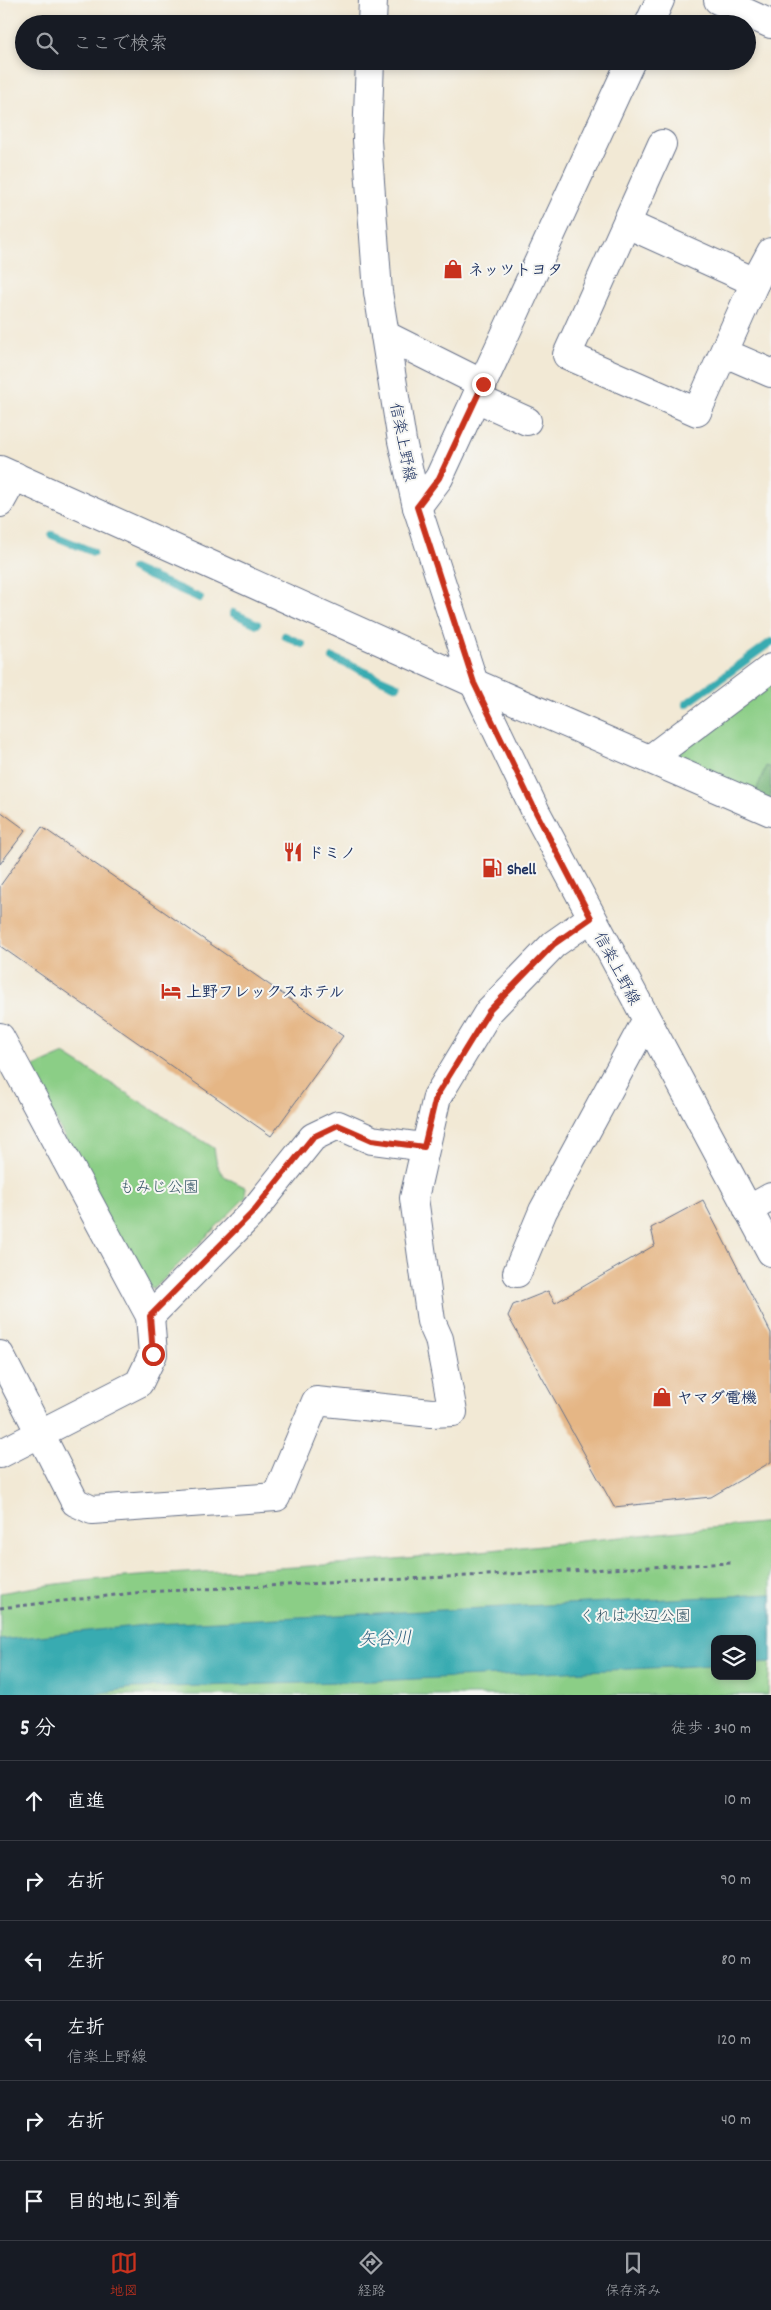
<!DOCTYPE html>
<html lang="ja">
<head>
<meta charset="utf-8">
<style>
	body { margin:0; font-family:Dekko,"Klee One",sans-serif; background:#20242c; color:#f1f3f6 }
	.controls { position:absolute; right:15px; bottom:15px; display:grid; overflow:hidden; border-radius:10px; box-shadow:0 2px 8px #0003 }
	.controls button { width:45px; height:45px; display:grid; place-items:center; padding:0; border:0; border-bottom:1px solid #363941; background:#171b24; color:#f1f3f6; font:25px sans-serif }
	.stop { position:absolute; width:15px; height:15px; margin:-11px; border:4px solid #c8321e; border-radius:50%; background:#fff }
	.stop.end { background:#c8321e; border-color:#fff; box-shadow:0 1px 5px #0008 }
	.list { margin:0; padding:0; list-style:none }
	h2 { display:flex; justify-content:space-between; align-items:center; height:65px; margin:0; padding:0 20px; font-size:21px }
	h2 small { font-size:16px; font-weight:400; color:#9ea1a6 }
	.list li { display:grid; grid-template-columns:32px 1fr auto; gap:15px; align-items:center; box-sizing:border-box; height:80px; padding:0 20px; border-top:1px solid #363941 }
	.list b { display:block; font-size:19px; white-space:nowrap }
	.list p { margin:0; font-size:16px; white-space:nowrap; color:#9ea1a6 }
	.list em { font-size:16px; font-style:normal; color:#9ea1a6 }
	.icon { flex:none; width:28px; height:28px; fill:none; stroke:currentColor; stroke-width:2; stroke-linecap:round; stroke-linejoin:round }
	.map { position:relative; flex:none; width:771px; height:1695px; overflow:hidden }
	.search { position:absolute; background:#171b24; box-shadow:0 2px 8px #0003; left:15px; right:15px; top:15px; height:55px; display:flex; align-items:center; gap:12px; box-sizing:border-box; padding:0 18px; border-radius:28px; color:#9ea1a6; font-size:19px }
	.sheet { height:545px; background:#171b24 }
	nav { display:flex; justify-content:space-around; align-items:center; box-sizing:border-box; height:70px; border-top:1px solid #363941; background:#171b24; font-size:14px; color:#9ea1a6 }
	nav a { display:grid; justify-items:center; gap:2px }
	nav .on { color:#c8321e }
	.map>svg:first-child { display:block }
</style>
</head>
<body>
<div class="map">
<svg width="771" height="1695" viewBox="0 0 771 1695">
	<rect width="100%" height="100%" fill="#f6f6f2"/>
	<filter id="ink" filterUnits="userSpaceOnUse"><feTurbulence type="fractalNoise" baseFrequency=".02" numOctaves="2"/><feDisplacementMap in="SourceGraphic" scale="10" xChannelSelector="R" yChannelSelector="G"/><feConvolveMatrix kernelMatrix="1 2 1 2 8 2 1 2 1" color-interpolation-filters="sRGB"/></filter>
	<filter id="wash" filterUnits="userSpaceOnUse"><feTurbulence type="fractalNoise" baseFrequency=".0096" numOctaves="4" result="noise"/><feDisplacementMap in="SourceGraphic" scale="20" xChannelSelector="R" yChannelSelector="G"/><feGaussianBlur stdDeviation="1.12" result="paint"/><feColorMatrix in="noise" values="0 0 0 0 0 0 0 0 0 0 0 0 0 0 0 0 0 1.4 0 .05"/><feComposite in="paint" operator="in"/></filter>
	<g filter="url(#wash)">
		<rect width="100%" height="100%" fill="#f2e9d5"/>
		<g fill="#8bce86" stroke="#537e72" fill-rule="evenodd">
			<polygon points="771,671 771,809 655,758"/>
			<path d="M64,1054L214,1148C218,1176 221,1175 245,1187L246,1197L154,1289L141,1284L29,1069Z"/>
			<path d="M771,1522V1637L768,1695H0V1593C111,1572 225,1573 337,1564C482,1552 626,1536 771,1522ZM715,1639H752V1676H715Z"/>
		</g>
		<polygon fill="#70b173" stroke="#467068" points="766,766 771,768 771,804 754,796"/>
		<polygon fill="#39abb1" stroke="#2a6d88" points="771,1594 771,1662 752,1663 752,1639 715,1639 715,1665 373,1681 132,1688 88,1695 0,1695 0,1640 155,1624"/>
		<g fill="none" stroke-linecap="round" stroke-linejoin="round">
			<g stroke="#39abb1" stroke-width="8">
				<polyline points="52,535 93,552"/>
				<polyline points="133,569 200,598"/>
				<polyline points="233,613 257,624"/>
				<polyline points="285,636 302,644"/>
				<polyline points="333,658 397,686"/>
				<polyline points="686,704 771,642"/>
			</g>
		</g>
		<g id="blocks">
			<g fill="#e5b685">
				<polygon points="0,811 26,830 0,864"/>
				<polygon points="42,827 343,1036 271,1136 0,946 0,886"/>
				<polygon points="703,1200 771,1333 771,1462 711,1497 614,1507 508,1316 513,1305 548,1291 555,1303 655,1245 651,1228"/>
			</g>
		</g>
	</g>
	<g filter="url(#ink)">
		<use href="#blocks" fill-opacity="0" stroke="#667088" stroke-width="1"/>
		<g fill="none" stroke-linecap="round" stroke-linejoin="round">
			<defs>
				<g id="minor">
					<polyline points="718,0 771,24"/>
					<polyline points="649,24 660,0"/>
					<polyline points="662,144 567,355 697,412 755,282 771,252"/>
					<polyline points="627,224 755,282"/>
					<polyline points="385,335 483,384"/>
					<polyline points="725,353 771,373"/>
					<polyline points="476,398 527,421"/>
					<polyline points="0,470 474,683 771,812"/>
					<polyline points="0,503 15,476"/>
					<polyline points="417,507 439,478 631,61"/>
					<polyline points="650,759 771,668"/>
					<polyline points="0,1037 150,1316 153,1354 139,1383 0,1454"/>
					<polyline points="748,1210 771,1197"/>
					<polyline points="517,1273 543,1211 646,1021"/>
					<polyline points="150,1316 252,1213 313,1137 338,1125 372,1140 424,1147"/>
					<polyline points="0,1355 75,1502 92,1510 276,1497 316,1401 431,1413 453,1412 439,1339 431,1321 414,1198 437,1097 489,1011 554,944 591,918"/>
				</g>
				<g id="major">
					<polyline points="372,24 373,0"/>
					<polyline points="370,61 367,140 378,292 402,441 417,507 474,683 536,812 771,1252"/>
				</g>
			</defs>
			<use href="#minor" stroke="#667088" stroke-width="30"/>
			<use href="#major" stroke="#667088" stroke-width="30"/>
			<polyline stroke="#667088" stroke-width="3" stroke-dasharray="4 4" stroke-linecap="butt" points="0,1608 143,1592 731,1563"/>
			<use href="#minor" stroke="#fff" stroke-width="28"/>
			<use href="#major" stroke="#fff" stroke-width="28"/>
		</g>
	</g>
	<g fill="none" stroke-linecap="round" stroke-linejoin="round" filter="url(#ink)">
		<polyline stroke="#c8321e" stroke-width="6" points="153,1354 150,1316 252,1213 313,1137 338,1125 372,1140 424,1147 436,1097 489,1011 554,944 591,918 536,812 474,683 417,507 439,478 483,384"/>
	</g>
	<defs>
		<symbol id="shop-bare" viewBox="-9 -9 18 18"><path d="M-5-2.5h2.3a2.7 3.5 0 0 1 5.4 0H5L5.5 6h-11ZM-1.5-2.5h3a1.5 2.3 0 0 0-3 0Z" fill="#c8321e" stroke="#f6f6f2" stroke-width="2.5" paint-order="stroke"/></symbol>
		<symbol id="restaurant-bare" viewBox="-9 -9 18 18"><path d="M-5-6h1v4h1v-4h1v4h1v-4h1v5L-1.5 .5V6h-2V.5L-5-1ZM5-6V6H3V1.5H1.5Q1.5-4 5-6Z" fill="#c8321e" stroke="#f6f6f2" stroke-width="2.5" paint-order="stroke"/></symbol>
		<symbol id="fuel-bare" viewBox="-9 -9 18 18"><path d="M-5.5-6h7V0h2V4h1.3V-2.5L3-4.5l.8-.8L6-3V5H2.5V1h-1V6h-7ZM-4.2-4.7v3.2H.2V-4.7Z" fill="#c8321e" stroke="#f6f6f2" stroke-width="2.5" paint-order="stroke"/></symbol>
		<symbol id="hotel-bare" viewBox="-9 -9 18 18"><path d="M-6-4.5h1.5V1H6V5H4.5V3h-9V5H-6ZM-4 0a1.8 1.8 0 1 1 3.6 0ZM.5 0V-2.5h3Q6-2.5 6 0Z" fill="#c8321e" stroke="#f6f6f2" stroke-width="2.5" paint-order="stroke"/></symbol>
	</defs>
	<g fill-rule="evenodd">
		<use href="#shop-bare" x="439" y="255" width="28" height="28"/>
		<use href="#restaurant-bare" x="279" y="838" width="28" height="28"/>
		<use href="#fuel-bare" x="478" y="854" width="28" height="28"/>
		<use href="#hotel-bare" x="157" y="977" width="28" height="28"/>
		<use href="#shop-bare" x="648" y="1383" width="28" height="28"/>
	</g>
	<g text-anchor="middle" stroke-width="4" stroke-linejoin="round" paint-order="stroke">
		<g font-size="16" font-weight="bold" fill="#1b2f5e" stroke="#f6f6f2" text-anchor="start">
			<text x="468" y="275">ネッツトヨタ</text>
			<text x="308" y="858">ドミノ</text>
			<text x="507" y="874">Shell</text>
			<text x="186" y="997">上野フレックスホテル</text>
			<text x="677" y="1403">ヤマダ電機</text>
		</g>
		<g font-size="16" fill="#1b2f5e" stroke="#f6f6f2">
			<text transform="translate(404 442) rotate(79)" y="6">信楽上野線</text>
			<text transform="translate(618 968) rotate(62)" y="6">信楽上野線</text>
		</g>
		<g font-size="16" fill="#375768" stroke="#f6f6f2">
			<text x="159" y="1192">もみじ公園</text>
			<text x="635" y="1621">くれは水辺公園</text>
		</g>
		<g font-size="18" font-style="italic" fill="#265a7b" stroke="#f6f6f2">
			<text transform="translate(385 1638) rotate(-2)" y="6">矢谷川</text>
		</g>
	</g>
</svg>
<div class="controls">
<button><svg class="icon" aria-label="layers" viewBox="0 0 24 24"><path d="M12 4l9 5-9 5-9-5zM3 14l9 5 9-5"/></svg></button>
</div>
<div class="stop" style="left:153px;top:1354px"></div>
<div class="stop end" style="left:483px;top:384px"></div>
<div class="search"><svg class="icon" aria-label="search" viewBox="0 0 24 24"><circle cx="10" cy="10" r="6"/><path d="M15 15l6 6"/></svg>ここで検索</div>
</div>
<section class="sheet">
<h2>5 分<small>徒歩 · 340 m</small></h2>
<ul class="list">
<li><svg class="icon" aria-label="ahead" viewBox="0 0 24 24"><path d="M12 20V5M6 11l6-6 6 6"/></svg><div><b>直進</b></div><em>10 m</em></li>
<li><svg class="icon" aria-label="right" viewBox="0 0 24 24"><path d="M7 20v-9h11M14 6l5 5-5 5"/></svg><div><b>右折</b></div><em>90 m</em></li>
<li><svg class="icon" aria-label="left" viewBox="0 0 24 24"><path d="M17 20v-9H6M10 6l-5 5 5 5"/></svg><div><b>左折</b></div><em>80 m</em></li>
<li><svg class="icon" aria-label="left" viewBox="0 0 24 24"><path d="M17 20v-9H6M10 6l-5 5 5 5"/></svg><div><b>左折</b><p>信楽上野線</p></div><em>120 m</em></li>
<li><svg class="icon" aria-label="right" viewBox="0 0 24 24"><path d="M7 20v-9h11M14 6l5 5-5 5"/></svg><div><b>右折</b></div><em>40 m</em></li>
<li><svg class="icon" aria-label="arrive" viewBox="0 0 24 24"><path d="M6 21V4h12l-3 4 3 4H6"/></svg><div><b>目的地に到着</b></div></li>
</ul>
</section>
<nav>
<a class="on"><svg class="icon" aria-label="map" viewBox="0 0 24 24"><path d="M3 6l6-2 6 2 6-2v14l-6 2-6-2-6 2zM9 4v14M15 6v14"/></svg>地図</a>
<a><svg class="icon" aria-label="directions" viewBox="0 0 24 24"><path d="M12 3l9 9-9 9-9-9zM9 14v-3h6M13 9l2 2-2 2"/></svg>経路</a>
<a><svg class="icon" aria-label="saved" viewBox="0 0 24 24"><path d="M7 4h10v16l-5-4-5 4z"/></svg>保存済み</a>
</nav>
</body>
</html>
